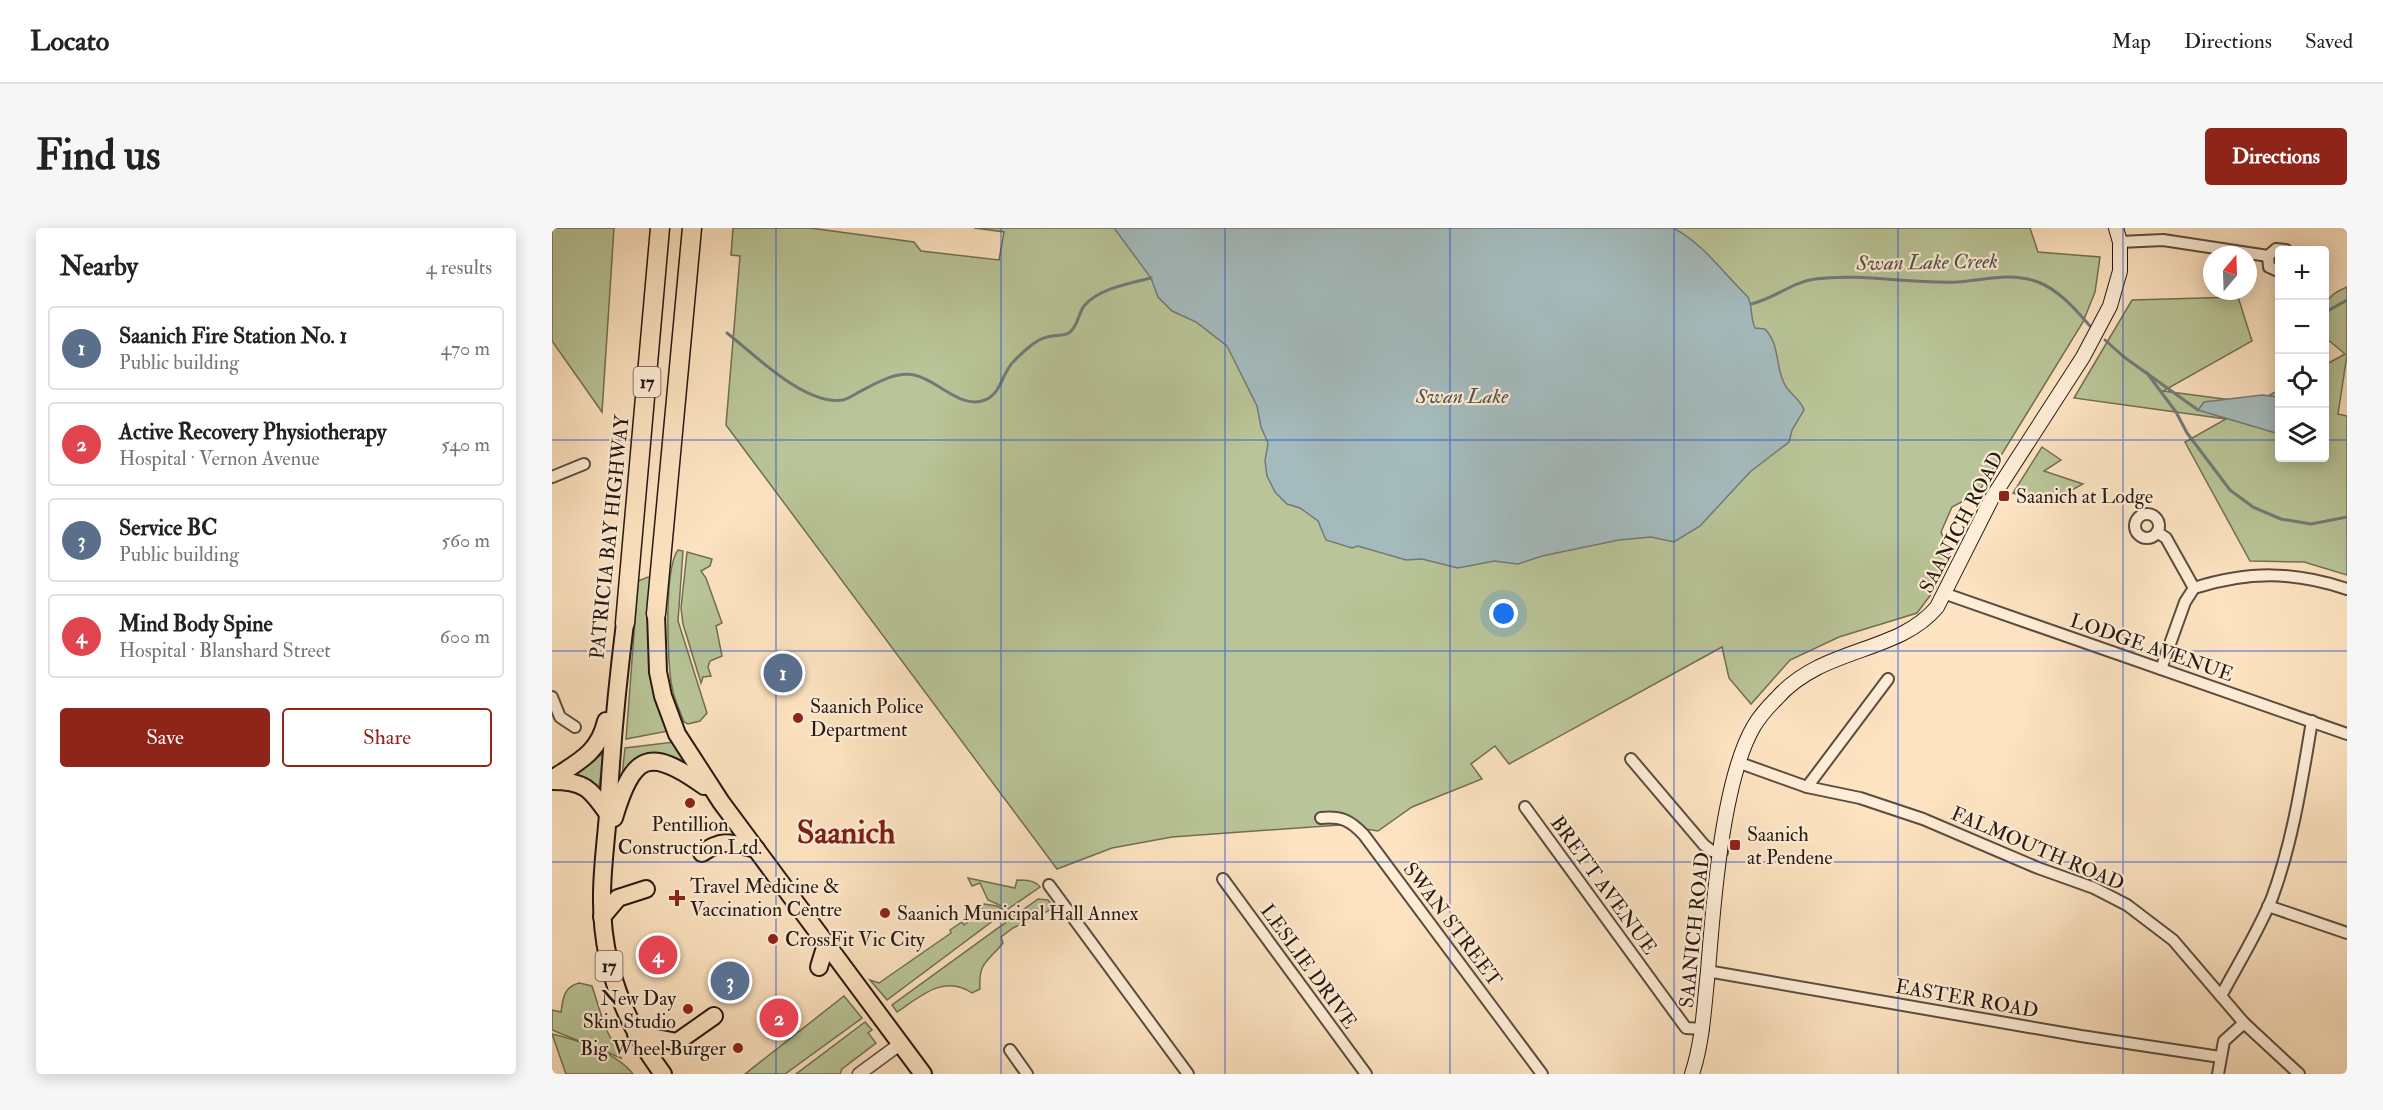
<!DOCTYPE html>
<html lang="en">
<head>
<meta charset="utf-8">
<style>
	body { margin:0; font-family:"IM FELL Double Pica",serif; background:#f6f6f6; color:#222 }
	.controls { position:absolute; right:18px; top:18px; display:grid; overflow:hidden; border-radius:6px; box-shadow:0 3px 15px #0003 }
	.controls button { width:54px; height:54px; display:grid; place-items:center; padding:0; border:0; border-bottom:2px solid #e0e0e0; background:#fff; color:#222; font:30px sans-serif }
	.compass { position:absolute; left:1651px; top:18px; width:54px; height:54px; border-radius:50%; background:#fff; box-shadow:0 3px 15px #0003; rotate:19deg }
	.you { position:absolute; left:952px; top:386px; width:21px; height:21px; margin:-15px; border:4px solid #fff; border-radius:50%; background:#1a73e8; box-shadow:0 0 0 9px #1a73e833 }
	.badge { display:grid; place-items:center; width:39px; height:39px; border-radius:50%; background:#8f2418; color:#fff; font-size:20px; font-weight:700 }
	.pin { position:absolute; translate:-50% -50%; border:3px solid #fff; box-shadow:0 2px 6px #0006 }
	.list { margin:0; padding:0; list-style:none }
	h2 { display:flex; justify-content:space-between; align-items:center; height:78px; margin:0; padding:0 24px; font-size:26px }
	h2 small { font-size:20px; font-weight:400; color:#767676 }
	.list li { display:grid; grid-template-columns:39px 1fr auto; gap:18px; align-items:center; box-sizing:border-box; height:84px; margin:0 12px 12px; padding:0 12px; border:2px solid #e0e0e0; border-radius:6px }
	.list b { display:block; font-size:22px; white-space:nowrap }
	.list p { margin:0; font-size:20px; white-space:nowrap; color:#767676 }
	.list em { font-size:20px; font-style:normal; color:#767676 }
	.actions { display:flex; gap:12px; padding:18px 24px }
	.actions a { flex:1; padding:14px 0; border:2px solid #8f2418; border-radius:6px; text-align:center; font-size:21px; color:#8f2418 }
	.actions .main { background:#8f2418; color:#fff }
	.icon { flex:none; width:33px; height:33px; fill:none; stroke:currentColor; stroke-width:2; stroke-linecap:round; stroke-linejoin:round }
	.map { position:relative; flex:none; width:1795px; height:846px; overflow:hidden; border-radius:6px }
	header { display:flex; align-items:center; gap:36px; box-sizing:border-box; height:84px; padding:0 30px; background:#fff; border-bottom:2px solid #e0e0e0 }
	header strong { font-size:28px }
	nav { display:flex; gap:33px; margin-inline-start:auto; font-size:21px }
	.intro { display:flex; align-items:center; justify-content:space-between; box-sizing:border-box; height:144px; padding:0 36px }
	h1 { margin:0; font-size:42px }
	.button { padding:15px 27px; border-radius:6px; background:#8f2418; color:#fff; font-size:21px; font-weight:700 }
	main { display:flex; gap:36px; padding:0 36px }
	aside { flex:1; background:#fff; border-radius:6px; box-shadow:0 3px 15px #0003 }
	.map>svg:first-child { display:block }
</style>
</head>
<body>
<header>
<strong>Locato</strong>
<nav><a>Map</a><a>Directions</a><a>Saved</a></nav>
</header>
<div class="intro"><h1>Find us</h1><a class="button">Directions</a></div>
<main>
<aside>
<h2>Nearby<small>4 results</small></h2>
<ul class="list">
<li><span class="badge" style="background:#5c6f8a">1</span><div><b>Saanich Fire Station No. 1</b><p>Public building</p></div><em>470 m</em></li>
<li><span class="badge" style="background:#e0444e">2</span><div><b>Active Recovery Physiotherapy</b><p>Hospital · Vernon Avenue</p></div><em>540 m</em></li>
<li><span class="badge" style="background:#5c6f8a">3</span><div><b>Service BC</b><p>Public building</p></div><em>560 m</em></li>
<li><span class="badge" style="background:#e0444e">4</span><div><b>Mind Body Spine</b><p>Hospital · Blanshard Street</p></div><em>600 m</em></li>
</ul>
<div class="actions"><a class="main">Save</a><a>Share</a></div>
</aside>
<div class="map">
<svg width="1795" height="846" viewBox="0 0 1795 846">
	<rect width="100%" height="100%" fill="#fde3c1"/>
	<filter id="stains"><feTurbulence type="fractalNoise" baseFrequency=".00333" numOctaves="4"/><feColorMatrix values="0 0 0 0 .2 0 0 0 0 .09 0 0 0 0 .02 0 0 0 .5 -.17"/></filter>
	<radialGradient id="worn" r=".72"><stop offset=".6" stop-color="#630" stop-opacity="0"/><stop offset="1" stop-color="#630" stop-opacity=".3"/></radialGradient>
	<g fill="#b9c598" stroke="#706f55" stroke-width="1.5">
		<polygon points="0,0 62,0 50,184 0,113"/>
		<polygon points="181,0 258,0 362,14 369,23 447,32 452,4 422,0 1478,0 1486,24 1548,29 1543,64 1531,94 1426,265 1400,279 1389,304 1398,325 1383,361 1365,385 1287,409 1238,432 1199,476 1177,450 1170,419 957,536 943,518 919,536 930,551 860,579 826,603 788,597 620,609 560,620 505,641 174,197 188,28 179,27"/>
		<path d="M1795,59V127L1786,186L1795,188V347L1752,334L1698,333L1633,214L1674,191L1522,170L1580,72L1686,69L1700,113L1611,163L1703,175L1727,162L1728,230H1772L1773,137L1793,126L1774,110C1774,84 1765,71 1795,59Z"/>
		<polygon points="1490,219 1509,232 1492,243 1531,256 1494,276 1461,265"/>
		<path d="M126,322L131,323L126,393L155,485L148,493L136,496L132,494C128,483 122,471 120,459C115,435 112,340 126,322Z"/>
		<polygon points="135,324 160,331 158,338 149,343 154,350 170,395 164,398 170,428 158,433 156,439 159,448 151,449 149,455 131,396 129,380"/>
		<path d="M96,349L99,351C96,403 93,455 116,503L74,511L86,353Z"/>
		<polygon points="122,514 137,540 116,529 69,557 73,520"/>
		<polygon points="51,526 47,560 34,550 16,546"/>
		<path d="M416,650L463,660L465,652C474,652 483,652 488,659L456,681L436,672L428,655L420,658Z"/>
		<path d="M486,671L496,672L502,680L461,700L449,709L451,715C436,734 426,734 428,761L420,765C392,746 369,768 345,784L340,777Z"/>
		<polygon points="432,676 445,678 454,683 335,772 318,752 327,755 399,705 398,702 410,694 412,697 431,682 429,678"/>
		<path d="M27,755L40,758L53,799L69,830L0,802V782L9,784C11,769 12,759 27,755Z"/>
		<polygon points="292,768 310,790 233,846 193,846"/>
		<polygon points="313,794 320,802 316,805 324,815 290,841 288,846 244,846"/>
		<path d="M0,806C26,812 65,825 81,846H14Z"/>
	</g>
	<g fill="#a4bbbd" stroke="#727a79" stroke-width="1.5">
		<path d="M562,0H1121C1151,15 1172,46 1196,69C1201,80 1198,89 1203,100L1213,101C1228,117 1223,136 1232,155C1236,165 1249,171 1252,182L1240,202L1237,214L1198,244L1148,298L1122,314L1099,309L1067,312L990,328L966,336L942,333L906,340L870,331L854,332L806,318L800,320L774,312L766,293L748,280L735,276L723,264L715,248L713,233L716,215L709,199L705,178L675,118L644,94L620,83L606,69L599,50Z"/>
		<polygon points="1710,167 1727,169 1727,206 1646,182 1652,174"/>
	</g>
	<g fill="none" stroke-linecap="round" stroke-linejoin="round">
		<g stroke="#727a79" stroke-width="3">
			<path d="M1199,76C1222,71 1240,54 1263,51C1310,45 1357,56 1405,54C1433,52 1458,44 1486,54C1507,62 1524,82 1538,98"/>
			<polyline points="1772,85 1795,72"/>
			<path d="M175,105C203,127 253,178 291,172C296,171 302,167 307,164C323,156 343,143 362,147C385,151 408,182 433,172C450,165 450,144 462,133C471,124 483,112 495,109C502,107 512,108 517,105C526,99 526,86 532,78C546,61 578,55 599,50"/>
			<polyline points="1553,112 1572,129 1646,182"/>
			<polyline points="1772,133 1772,135"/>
			<polyline points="1595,145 1624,184 1635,205 1678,262 1701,279 1729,291 1759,296 1795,289"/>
		</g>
		<defs>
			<g id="minor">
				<polyline points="1568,14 1611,12 1716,28"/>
				<polyline points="1728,44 1717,39 1716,28 1724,21 1734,22"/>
				<polyline points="0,249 32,236"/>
				<circle cx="1595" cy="298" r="12"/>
				<polyline points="1605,304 1614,310 1642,360"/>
				<polyline points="1394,366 1795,506"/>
				<path d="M1609,441L1633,374L1642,360C1697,343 1741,343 1795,361"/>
				<polyline points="0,469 8,489 23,499"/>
				<polyline points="1079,531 1152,617 1160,623 1170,624"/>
				<polyline points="1188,535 1255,559 1308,570 1371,591 1486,640 1542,660 1575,677 1621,712 1692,795 1747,846"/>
				<polyline points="1255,559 1336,451"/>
				<polyline points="973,579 1134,800 1151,801"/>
				<path d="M769,590C789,588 798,592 812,607L990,846"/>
				<polyline points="671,651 814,846"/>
				<polyline points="497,657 636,846"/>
				<polyline points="1716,678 1795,705"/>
				<polyline points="1155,743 1529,808 1668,829"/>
				<path d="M1669,768C1686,736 1706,704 1720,670C1741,613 1750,552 1760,493"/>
				<polyline points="458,822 475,846"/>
				<polyline points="1666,846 1672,813 1692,795"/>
			</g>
			<polyline id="tertiary" points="307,846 348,816"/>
			<path id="secondary" d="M1140,846C1151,813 1152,778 1156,743C1161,679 1170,552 1202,498C1208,488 1217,478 1225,470C1271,418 1346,426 1385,379L1440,270L1531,129L1558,78L1568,43V14L1564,0"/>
			<g id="trunk">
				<polyline points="104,386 106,444 111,468 125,506 169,574 371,846"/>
				<path d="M73,395C65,459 59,522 56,586C54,613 50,641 50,668C49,734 72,794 111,846"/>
				<path d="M0,551C26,534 47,525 54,493"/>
				<path d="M0,553C32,553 38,560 56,586"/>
				<path d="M62,590C81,526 97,518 152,558"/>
				<path d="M150,625C172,610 179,615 204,621"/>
				<polyline points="50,689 66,670 94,661"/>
				<polyline points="267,739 274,716"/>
				<polyline points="84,806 125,814 162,788"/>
			</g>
			<g id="motorway">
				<polyline points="104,386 140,0"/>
				<polyline points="73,395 108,0"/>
			</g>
		</defs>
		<use href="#minor" stroke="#5c4c3e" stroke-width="14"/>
		<use href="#tertiary" stroke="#5c4c3e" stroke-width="15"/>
		<use href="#secondary" stroke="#271912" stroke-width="16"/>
		<use href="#trunk" stroke="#271912" stroke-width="20"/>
		<use href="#motorway" stroke="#271912" stroke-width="21"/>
		<use href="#minor" stroke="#feedd7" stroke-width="10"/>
		<use href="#tertiary" stroke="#feedd7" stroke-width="12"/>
		<use href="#secondary" stroke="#feedd7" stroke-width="14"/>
		<use href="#trunk" stroke="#fde3c1" stroke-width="16"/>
		<use href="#motorway" stroke="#fde3c1" stroke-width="18"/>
	</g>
	<path fill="none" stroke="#1d4ed8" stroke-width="1.5" stroke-opacity="0.55" d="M224,0V846M449,0V846M673,0V846M898,0V846M1122,0V846M1346,0V846M1571,0V846M0,212H1728M1772,212H1795M0,423H1795M0,634H1795"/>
	<g fill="#8f2418" stroke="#feedd7" stroke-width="2">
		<rect x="1446" y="262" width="12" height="12" rx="3"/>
		<circle cx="246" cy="490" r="6"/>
		<circle cx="138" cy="575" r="6"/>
		<rect x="1177" y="611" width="12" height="12" rx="3"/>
		<path d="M122 661h6v6h6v6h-6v6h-6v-6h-6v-6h6z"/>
		<circle cx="333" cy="685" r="6"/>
		<circle cx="221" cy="711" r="6"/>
		<circle cx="136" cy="781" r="6"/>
		<circle cx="186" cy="820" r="6"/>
	</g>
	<g text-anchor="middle" stroke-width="4.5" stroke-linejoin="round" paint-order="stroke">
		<g fill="#feedd7" stroke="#68594d" stroke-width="1.5">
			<rect x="81.5" y="139" width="27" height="30" rx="4.5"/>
			<rect x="43.5" y="723" width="27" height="30" rx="4.5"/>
		</g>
		<g font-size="18" font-weight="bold" fill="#271912">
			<text x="95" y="160">17</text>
			<text x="57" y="744">17</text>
		</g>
		<g font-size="20" fill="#271912" stroke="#feedd7" text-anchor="start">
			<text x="1464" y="275">Saanich at Lodge</text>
			<text x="258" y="485">Saanich Police<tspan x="258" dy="23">Department</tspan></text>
			<text x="138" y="603" text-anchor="middle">Pentillion<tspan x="138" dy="23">Construction Ltd.</tspan></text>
			<text x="1195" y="613">Saanich<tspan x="1195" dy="23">at Pendene</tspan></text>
			<text x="138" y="665">Travel Medicine &amp;<tspan x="138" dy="23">Vaccination Centre</tspan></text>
			<text x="345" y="692">Saanich Municipal Hall Annex</text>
			<text x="233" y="718">CrossFit Vic City</text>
			<text x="124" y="777" text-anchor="end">New Day<tspan x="124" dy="23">Skin Studio</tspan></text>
			<text x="174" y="827" text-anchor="end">Big Wheel Burger</text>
		</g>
		<g font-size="20" fill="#271912" stroke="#feedd7">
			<text transform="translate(1409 294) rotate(-62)" y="7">SAANICH ROAD</text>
			<text transform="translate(57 309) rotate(-84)" y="7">PATRICIA BAY HIGHWAY</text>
			<text transform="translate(1600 419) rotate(19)" y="7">LODGE AVENUE</text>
			<text transform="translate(1486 620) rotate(23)" y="7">FALMOUTH ROAD</text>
			<text transform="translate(1052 657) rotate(54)" y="7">BRETT AVENUE</text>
			<text transform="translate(901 696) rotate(53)" y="7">SWAN STREET</text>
			<text transform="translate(1142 702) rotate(-84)" y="7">SAANICH ROAD</text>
			<text transform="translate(757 738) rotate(54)" y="7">LESLIE DRIVE</text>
			<text transform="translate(1415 770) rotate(10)" y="7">EASTER ROAD</text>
		</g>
		<g font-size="21" font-style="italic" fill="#53524e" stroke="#feedd7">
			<text transform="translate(1375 34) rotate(-1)" y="7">Swan Lake Creek</text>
			<text x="910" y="175">Swan Lake</text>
		</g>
		<g font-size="32" font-weight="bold" fill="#7a1f14" stroke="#feedd7">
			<text x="294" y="615">Saanich</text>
		</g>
	</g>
	<rect width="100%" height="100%" filter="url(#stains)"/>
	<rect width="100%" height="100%" fill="url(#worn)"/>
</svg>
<div class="controls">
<button>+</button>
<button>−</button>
<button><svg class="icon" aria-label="locate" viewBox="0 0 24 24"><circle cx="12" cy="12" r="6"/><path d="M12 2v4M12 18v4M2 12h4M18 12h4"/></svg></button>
<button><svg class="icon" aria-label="layers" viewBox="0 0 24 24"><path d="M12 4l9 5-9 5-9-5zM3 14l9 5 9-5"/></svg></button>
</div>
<svg class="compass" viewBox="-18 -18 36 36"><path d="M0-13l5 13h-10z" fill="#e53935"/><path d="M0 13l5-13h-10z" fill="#767676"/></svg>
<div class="you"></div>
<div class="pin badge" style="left:231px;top:445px;background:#5c6f8a">1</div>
<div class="pin badge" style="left:227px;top:790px;background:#e0444e">2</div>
<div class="pin badge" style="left:178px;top:753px;background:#5c6f8a">3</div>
<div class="pin badge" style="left:106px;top:727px;background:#e0444e">4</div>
</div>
</main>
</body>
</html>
